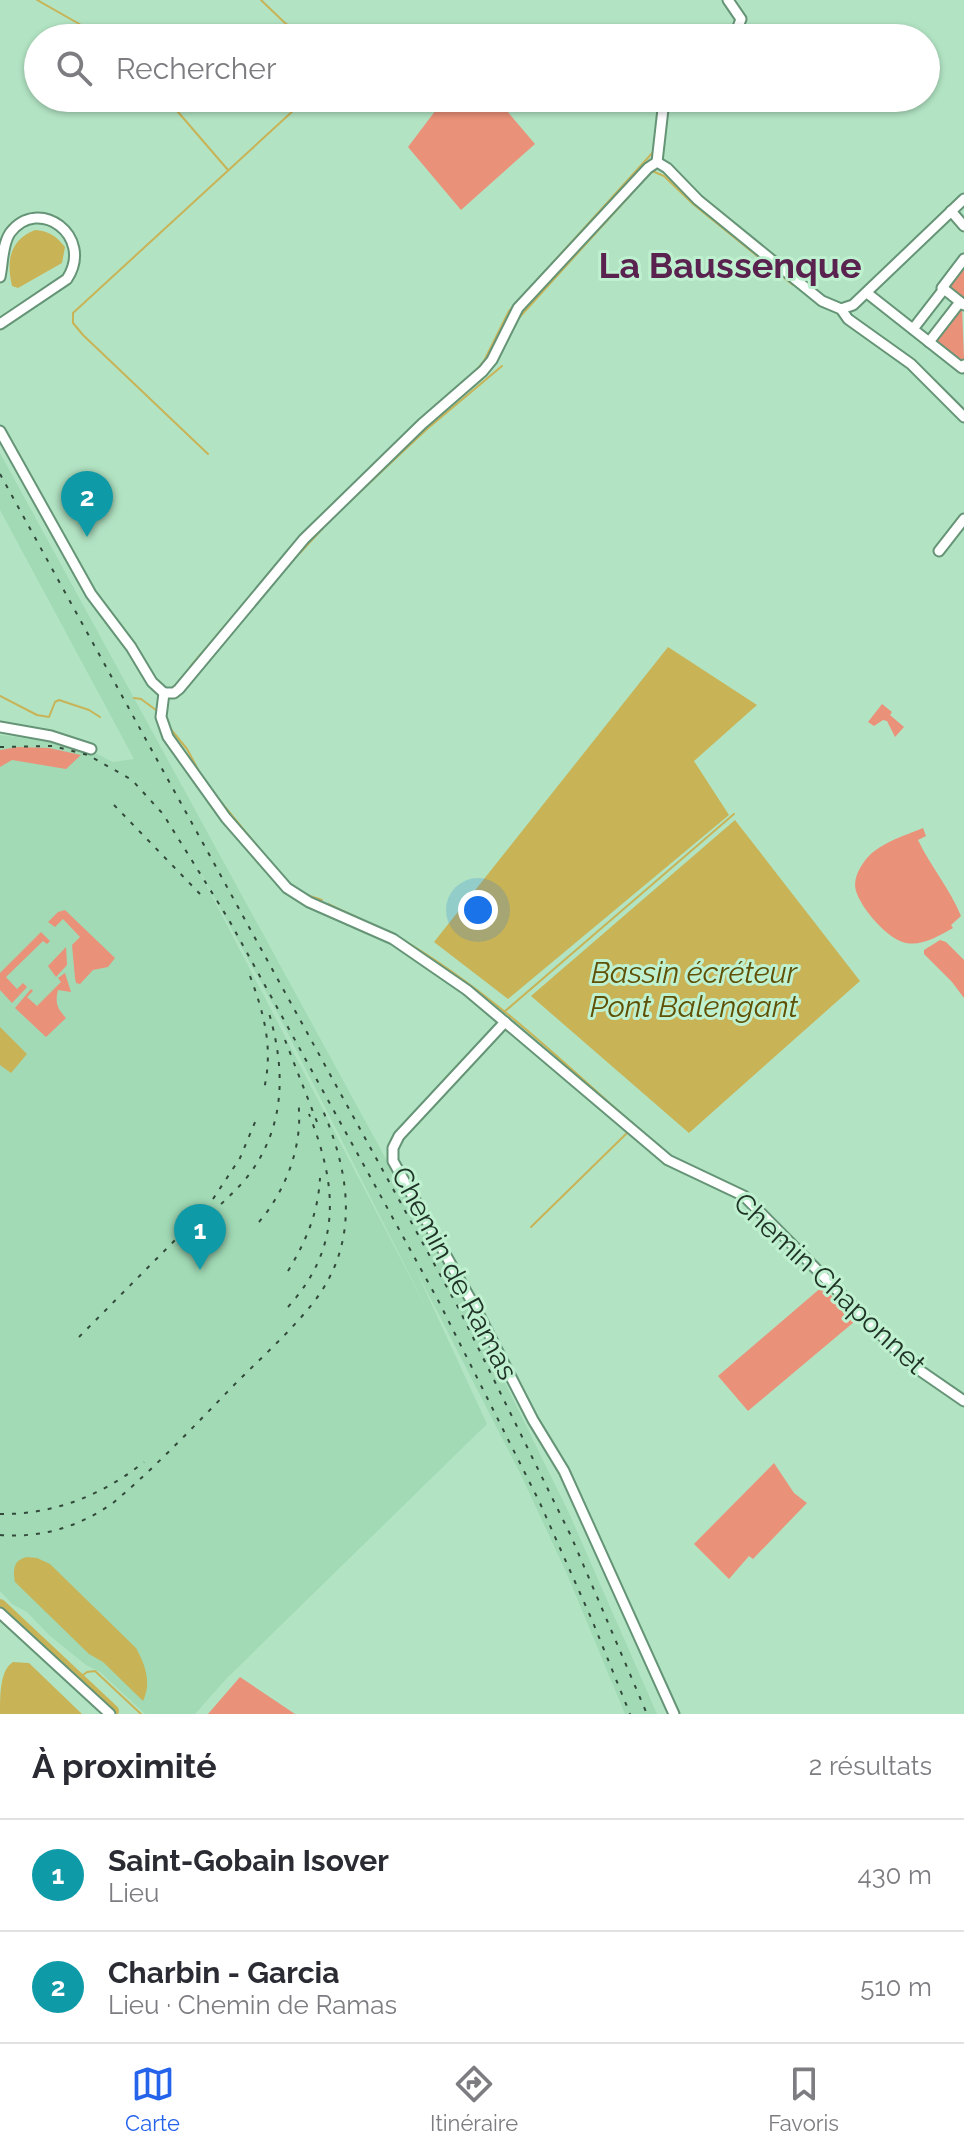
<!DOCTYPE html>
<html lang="fr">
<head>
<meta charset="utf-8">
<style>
	body { margin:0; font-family:Raleway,sans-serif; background:#f2f2f3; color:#2b2b33 }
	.you { position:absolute; left:478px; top:910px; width:28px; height:28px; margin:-20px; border:6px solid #fff; border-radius:50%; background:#1a73e8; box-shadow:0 0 0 12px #1a73e833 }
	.badge { display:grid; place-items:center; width:52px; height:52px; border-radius:50%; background:#2563eb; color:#fff; font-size:26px; font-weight:700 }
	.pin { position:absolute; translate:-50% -66px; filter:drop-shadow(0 2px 4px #0008) }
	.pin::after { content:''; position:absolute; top:42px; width:28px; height:24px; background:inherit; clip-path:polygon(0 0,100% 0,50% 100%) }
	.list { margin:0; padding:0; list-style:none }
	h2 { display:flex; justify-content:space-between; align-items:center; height:104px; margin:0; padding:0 32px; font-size:34px }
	h2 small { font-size:26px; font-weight:400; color:#7c7c81 }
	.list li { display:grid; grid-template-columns:52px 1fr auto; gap:24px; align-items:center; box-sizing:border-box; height:112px; padding:0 32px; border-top:2px solid #e1e1e2 }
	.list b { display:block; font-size:30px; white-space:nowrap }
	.list p { margin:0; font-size:26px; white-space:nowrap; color:#7c7c81 }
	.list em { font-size:26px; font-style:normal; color:#7c7c81 }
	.icon { flex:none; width:44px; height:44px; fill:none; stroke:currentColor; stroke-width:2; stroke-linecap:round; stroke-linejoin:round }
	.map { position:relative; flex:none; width:964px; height:1714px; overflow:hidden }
	.search { position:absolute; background:#fff; box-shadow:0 2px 6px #0004; left:24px; right:24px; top:24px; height:88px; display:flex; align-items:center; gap:20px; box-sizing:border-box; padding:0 28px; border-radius:44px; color:#7c7c81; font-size:30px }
	.sheet { height:328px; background:#fff }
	nav { display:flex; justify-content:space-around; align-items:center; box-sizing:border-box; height:112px; border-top:2px solid #e1e1e2; background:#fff; font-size:22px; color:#7c7c81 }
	nav a { display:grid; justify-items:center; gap:4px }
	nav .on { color:#2563eb }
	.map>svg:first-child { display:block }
</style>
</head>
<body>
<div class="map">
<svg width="964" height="1714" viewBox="0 0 964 1714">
	<rect width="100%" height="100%" fill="#b2e4c3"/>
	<path fill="#a1dab5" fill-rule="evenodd" d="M0,453L474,1320L569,1513L657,1714H625L567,1574L521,1475L413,1264L487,1424L227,1678L195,1714H145L100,1672L86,1665L49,1635L27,1612L12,1604L0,1591V735L63,743L91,751L113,762L134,759L0,510ZM187,848L276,1010L432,1319Z"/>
	<g fill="#ea9179">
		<polygon points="445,98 496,98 535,144 461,210 408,147"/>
		<polygon points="964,267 964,302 947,288"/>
		<polygon points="962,308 964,359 961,363 935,342"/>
		<polygon points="882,704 892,712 890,715 904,727 895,737 887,721 883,720 874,726 868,722"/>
		<polygon points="18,747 49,748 81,755 66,769 12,760 0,767 0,750"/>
		<path d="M923,828L926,836L918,840C931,867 950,889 961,916L951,925L953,928C938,936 923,946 906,943C888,940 861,908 856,891C853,881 858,870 864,862C876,844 904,836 923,828Z"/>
		<polygon points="65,910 115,958 108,967 93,970 80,984 76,983 75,978 72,945 80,937 63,919 55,927 48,922 58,912"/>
		<polygon points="41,932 50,941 47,944 43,941 6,977 17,989 23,983 27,987 12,1003 0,990 0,973"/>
		<polygon points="940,940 946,942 964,960 964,998 952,982 924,954 924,950"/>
		<polygon points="66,947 67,965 56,977 48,966"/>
		<path d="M65,973L71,992L58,990C55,1003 57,1008 66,1018L46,1037L15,1008L31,989L33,991L27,997L37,1006L61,982L58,978Z"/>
		<polygon points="823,1286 854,1322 748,1411 718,1376"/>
		<polygon points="774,1463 794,1493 807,1503 753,1559 749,1556 729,1579 694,1544"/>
		<polygon points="240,1677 295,1714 208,1714"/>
	</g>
	<g fill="#c9b357">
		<path d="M35,230C49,231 56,236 65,247L62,263L18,288L12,286C6,260 10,240 35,230Z"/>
		<polygon points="668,647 757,705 694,761 729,815 508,999 434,942"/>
		<polygon points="735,820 860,981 689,1133 531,996"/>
		<polygon points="0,1027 27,1054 11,1073 0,1065"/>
		<path d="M27,1557L37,1558L50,1564L136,1648C145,1664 152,1683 143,1701L103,1662L89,1654L15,1582C13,1570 13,1560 27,1557Z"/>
		<path d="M13,1662L29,1663L82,1714H0C0,1694 0,1670 13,1662Z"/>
	</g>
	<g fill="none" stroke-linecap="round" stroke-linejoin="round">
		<g stroke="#c9b357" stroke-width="2">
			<polyline points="37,0 104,38"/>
			<polyline points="261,0 286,24 316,38"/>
			<polyline points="738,6 744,15"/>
			<polyline points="732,28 736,20 734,16"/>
			<polyline points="166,98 228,170"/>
			<polyline points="517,320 652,171 664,176 693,204 793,285"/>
			<polyline points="474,373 484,361 509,311 655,150"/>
			<polyline points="208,454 83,335 73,323 73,313 307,98"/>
			<polyline points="349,502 427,429 502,366"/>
			<polyline points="319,518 439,403"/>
			<polyline points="300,553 333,517"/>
			<polyline points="190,667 298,540"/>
			<polyline points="0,696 37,715 49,717 55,702 59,700 89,710 100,717"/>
			<polyline points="134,698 141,699 156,710"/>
			<polyline points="169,727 187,749 201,775"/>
			<polyline points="216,796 258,847"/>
			<polyline points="304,894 322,900"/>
			<polyline points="328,904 392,934"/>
			<path d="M398,937C485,987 560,1059 635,1126L633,1127"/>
			<polyline points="504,1012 734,814"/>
			<polyline points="531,1227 628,1132"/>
			<polyline points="79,1678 87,1672 95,1671 141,1714"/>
		</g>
		<polyline stroke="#c9b357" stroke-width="12" points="0,1605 113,1711"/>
		<defs>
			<g id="minor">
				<polyline points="728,0 741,19 738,27 729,38"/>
				<polyline points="657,162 667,168 698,200 822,301 841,309 848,319 911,364 964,417"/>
				<polyline points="951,211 964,226"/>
				<path d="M0,277C3,264 2,245 10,233C38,195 95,236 67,279L0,324"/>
				<polyline points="944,289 942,288 964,259"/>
				<polyline points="867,293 962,368 964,365"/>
				<polyline points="841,309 853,305 964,199"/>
				<polyline points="913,329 944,289 964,305"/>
				<polyline points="929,342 960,302"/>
				<polyline points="0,431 91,594 131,647 152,682 164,693"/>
				<polyline points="939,551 964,519"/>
				<polyline points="164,693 161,717 168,737 226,818 287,888 309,902 393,939 467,990 505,1022 399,1136 393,1148 393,1161 477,1311 533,1420 564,1471 674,1714"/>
				<polyline points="164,693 174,693 179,689 304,539 422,424 483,371 492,360 518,308 648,168 657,162 663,109 668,98"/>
				<polyline points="0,727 51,736 91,749"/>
				<polyline points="505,1022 668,1160 744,1196 909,1363 964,1401"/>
				<polyline points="0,1613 110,1714"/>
			</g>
		</defs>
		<use href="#minor" stroke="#659476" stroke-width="13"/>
		<use href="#minor" stroke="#fff" stroke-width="9"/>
		<g stroke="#334a3b" stroke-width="2" stroke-dasharray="4 8" stroke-linecap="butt">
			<polyline points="0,474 459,1309 571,1536 647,1714"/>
			<polyline points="0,747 53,746 88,755 132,780 163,814 229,920 439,1302 539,1501 592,1620 630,1714"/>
			<polyline points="114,805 200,894"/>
			<path d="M250,976C265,1016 274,1051 263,1093"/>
			<polyline points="285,1040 317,1122"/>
			<polyline points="213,1199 240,1158 258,1115"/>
			<path d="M204,1221C219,1205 238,1190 251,1172C286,1123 285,1068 269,1013"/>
			<path d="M259,1222C287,1189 304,1143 298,1100"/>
			<path d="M288,1271C306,1241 318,1214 320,1178"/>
			<path d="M288,1307C343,1246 337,1185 309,1114"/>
			<polyline points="79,1337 192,1223 210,1209"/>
			<path d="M0,1514C53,1515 103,1495 144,1462"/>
			<path d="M0,1535C42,1538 79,1527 113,1503C157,1466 196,1424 236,1383C262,1357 290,1332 313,1303C361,1242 350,1172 321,1106"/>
		</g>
	</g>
	<g text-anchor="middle" stroke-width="6" stroke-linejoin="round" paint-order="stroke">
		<g font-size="28" fill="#203327" stroke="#bff1d0">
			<text transform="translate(455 1273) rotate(62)" y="10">Chemin de Ramas</text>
			<text transform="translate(830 1283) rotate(43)" y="10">Chemin Chaponnet</text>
		</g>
		<g font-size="30" font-style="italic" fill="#5f5005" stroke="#bff1d0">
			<text x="694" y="983">Bassin écréteur<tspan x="694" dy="34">Pont Balengant</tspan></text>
		</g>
		<g font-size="36" font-weight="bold" fill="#5a234f" stroke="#bff1d0">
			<text x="730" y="278">La Baussenque</text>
		</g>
	</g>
</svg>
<div class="you"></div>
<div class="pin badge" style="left:200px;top:1270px;background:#0f9aa8">1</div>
<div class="pin badge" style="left:87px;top:537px;background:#0f9aa8">2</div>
<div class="search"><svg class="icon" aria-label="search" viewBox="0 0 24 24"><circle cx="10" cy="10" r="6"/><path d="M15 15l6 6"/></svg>Rechercher</div>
</div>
<section class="sheet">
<h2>À proximité<small>2 résultats</small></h2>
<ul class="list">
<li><span class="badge" style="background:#0f9aa8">1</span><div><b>Saint-Gobain Isover</b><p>Lieu</p></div><em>430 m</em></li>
<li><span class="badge" style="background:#0f9aa8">2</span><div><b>Charbin - Garcia</b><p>Lieu · Chemin de Ramas</p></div><em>510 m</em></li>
</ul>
</section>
<nav>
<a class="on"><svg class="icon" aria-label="map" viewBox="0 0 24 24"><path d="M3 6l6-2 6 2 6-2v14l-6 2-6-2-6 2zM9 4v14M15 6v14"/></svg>Carte</a>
<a><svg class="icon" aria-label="directions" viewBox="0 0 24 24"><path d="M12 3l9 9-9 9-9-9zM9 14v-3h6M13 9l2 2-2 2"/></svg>Itinéraire</a>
<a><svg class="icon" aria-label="saved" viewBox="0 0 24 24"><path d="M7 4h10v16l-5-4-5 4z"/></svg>Favoris</a>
</nav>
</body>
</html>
